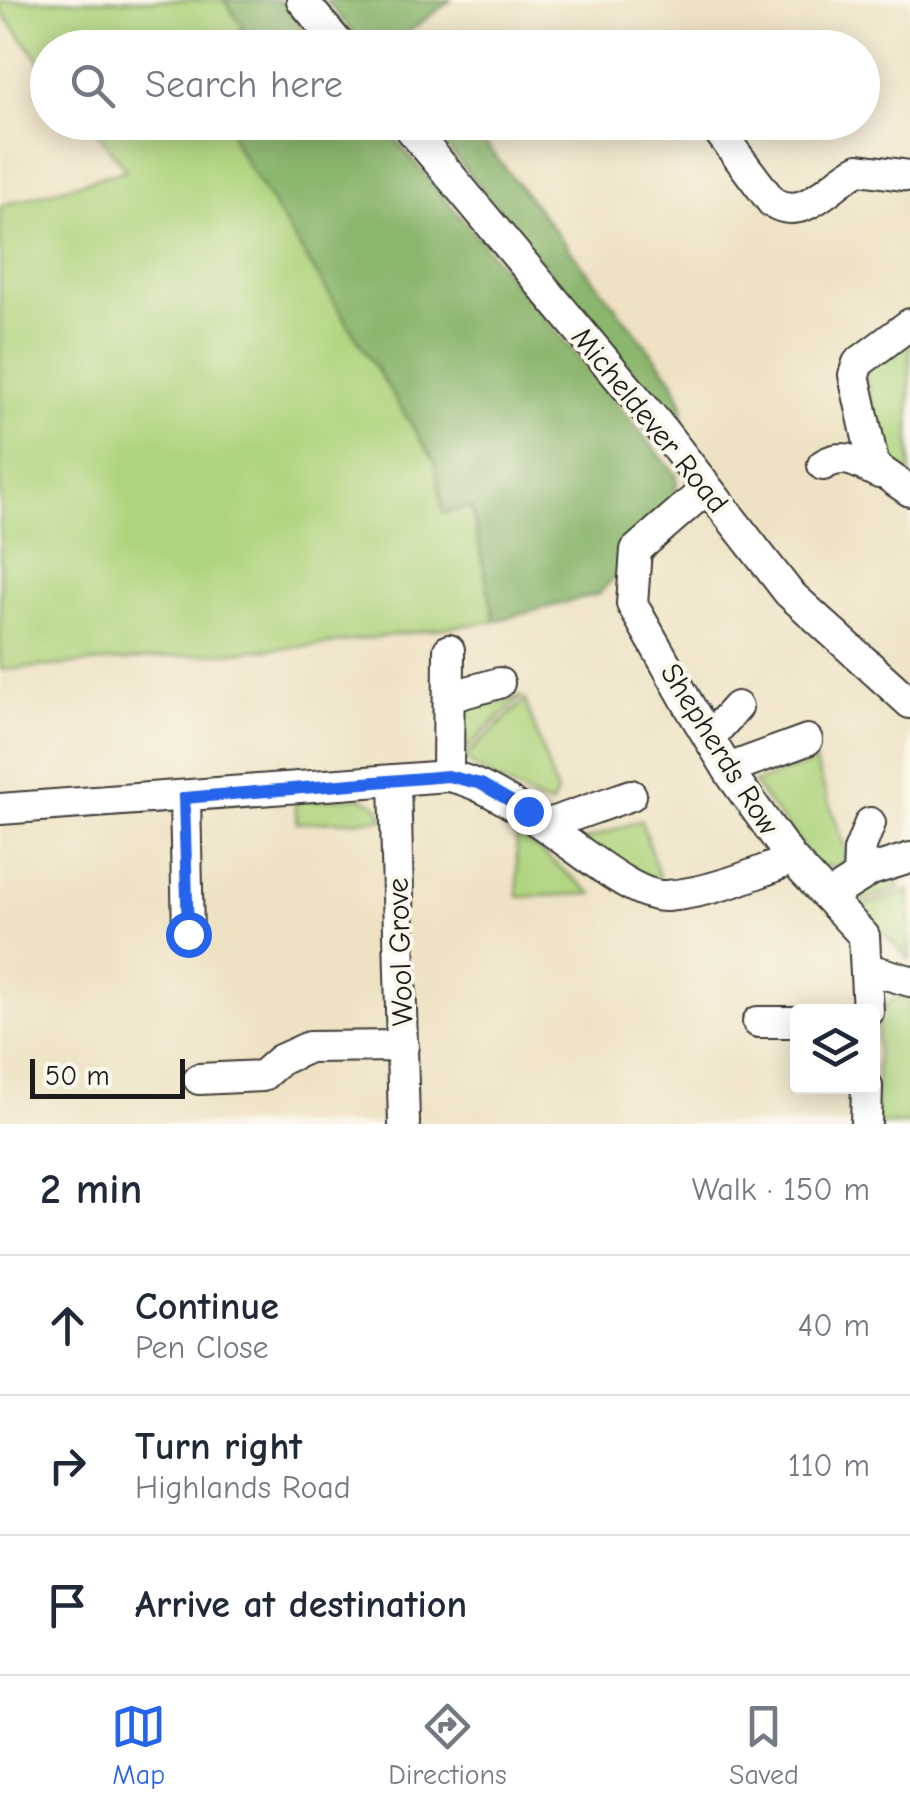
<!DOCTYPE html>
<html lang="en">
<head>
<meta charset="utf-8">
<style>
	body { margin:0; font-family:"Comic Neue",sans-serif; background:#f2f2f3; color:#1f2937 }
	.controls { position:absolute; right:30px; bottom:30px; display:grid; overflow:hidden; border-radius:10px; box-shadow:0 5px 25px #0003 }
	.controls button { width:90px; height:90px; display:grid; place-items:center; padding:0; border:0; border-bottom:2px solid #e0e1e3; background:#fff; color:#1f2937; font:50px sans-serif }
	.scale { position:absolute; left:30px; bottom:25px; width:155px; box-sizing:border-box; padding-left:10px; border:5px solid #1c1c1c; border-top:0; font-size:28px; line-height:35px; white-space:nowrap; color:#1c1c1c; -webkit-text-stroke:8px #fbf7ec; paint-order:stroke }
	.stop { position:absolute; width:30px; height:30px; margin:-22px; border:8px solid #2563eb; border-radius:50%; background:#fff }
	.stop.end { background:#2563eb; border-color:#fff; box-shadow:0 2px 10px #0008 }
	.list { margin:0; padding:0; list-style:none }
	h2 { display:flex; justify-content:space-between; align-items:center; height:130px; margin:0; padding:0 40px; font-size:42px }
	h2 small { font-size:32px; font-weight:400; color:#747a83 }
	.list li { display:grid; grid-template-columns:65px 1fr auto; gap:30px; align-items:center; box-sizing:border-box; height:140px; padding:0 40px; border-top:2px solid #e0e1e3 }
	.list b { display:block; font-size:38px; white-space:nowrap }
	.list p { margin:0; font-size:32px; white-space:nowrap; color:#747a83 }
	.list em { font-size:32px; font-style:normal; color:#747a83 }
	.icon { flex:none; width:55px; height:55px; fill:none; stroke:currentColor; stroke-width:2; stroke-linecap:round; stroke-linejoin:round }
	.map { position:relative; flex:none; width:910px; height:1124px; overflow:hidden }
	.search { position:absolute; background:#fff; box-shadow:0 5px 25px #0003; left:30px; right:30px; top:30px; height:110px; display:flex; align-items:center; gap:25px; box-sizing:border-box; padding:0 35px; border-radius:55px; color:#747a83; font-size:38px }
	.sheet { height:550px; background:#fff }
	nav { display:flex; justify-content:space-around; align-items:center; box-sizing:border-box; height:140px; border-top:2px solid #e0e1e3; background:#fff; font-size:28px; color:#747a83 }
	nav a { display:grid; justify-items:center; gap:5px }
	nav .on { color:#2563eb }
	.map>svg:first-child { display:block }
</style>
</head>
<body>
<div class="map">
<svg width="910" height="1124" viewBox="0 0 910 1124">
	<rect width="100%" height="100%" fill="#fbf7ec"/>
	<filter id="ink" filterUnits="userSpaceOnUse"><feTurbulence type="fractalNoise" baseFrequency=".01" numOctaves="2"/><feDisplacementMap in="SourceGraphic" scale="20" xChannelSelector="R" yChannelSelector="G"/><feConvolveMatrix kernelMatrix="1 2 1 2 8 2 1 2 1" color-interpolation-filters="sRGB"/></filter>
	<filter id="wash" filterUnits="userSpaceOnUse"><feTurbulence type="fractalNoise" baseFrequency=".0048" numOctaves="4" result="noise"/><feDisplacementMap in="SourceGraphic" scale="40" xChannelSelector="R" yChannelSelector="G"/><feGaussianBlur stdDeviation="2.25" result="paint"/><feColorMatrix in="noise" values="0 0 0 0 0 0 0 0 0 0 0 0 0 0 0 0 0 1.4 0 .05"/><feComposite in="paint" operator="in"/></filter>
	<g filter="url(#wash)">
		<rect width="100%" height="100%" fill="#eee2c3"/>
		<g fill="#afd47e" stroke="#66784d" stroke-width="2.5">
			<polygon points="0,0 224,0 243,26 232,47 48,48 47,70 0,10"/>
			<polygon points="90,123 230,123 236,145 436,462 443,513 471,507 495,621 313,646 0,670 0,206 126,170"/>
			<polygon points="910,334 910,482 886,467 863,369"/>
			<polygon points="522,696 462,753 460,707 487,698 492,705"/>
			<path d="M525,700L557,793L552,805C541,805 471,767 464,758Z"/>
			<polygon points="815,762 847,853 840,866 818,867 753,783"/>
			<polygon points="361,797 377,805 384,819 297,823 295,801"/>
			<polygon points="641,820 659,876 650,884 583,841"/>
			<polygon points="516,832 593,894 518,897"/>
			<polygon points="894,877 900,888 855,903 859,888"/>
			<polygon points="910,891 910,960 857,907"/>
			<polygon points="910,995 910,1124 875,1124 878,1016 890,1001"/>
		</g>
		<g fill="#8bb66d" stroke="#546944" stroke-width="2.5">
			<polygon points="224,0 280,0 320,47 232,47 243,26"/>
			<polygon points="326,0 451,0 402,37 410,48 365,47"/>
			<polygon points="230,123 382,123 677,476 674,510 599,594 495,621 471,507 443,513 435,462 235,145"/>
			<polygon points="427,123 469,123 672,378 683,405 681,429"/>
		</g>
	</g>
	<g filter="url(#ink)">
		<g fill="none" stroke-linecap="round" stroke-linejoin="round">
			<defs>
				<g id="minor">
					<polyline points="302,0 342,48"/>
					<polyline points="405,122 656,422 789,593 910,703"/>
					<path d="M712,122L772,202C805,223 830,183 859,169L910,176"/>
					<polyline points="910,324 858,363 854,375 874,466 910,491"/>
					<path d="M823,465C844,452 858,463 879,473"/>
					<polyline points="705,490 636,550 632,604 690,707 732,776 792,859 864,936 868,1012"/>
					<polyline points="449,697 499,683"/>
					<polyline points="709,738 737,707"/>
					<polyline points="728,769 807,740"/>
					<polyline points="448,776 449,650"/>
					<polyline points="395,780 404,1124"/>
					<polyline points="185,798 188,934"/>
					<path d="M0,809L448,776C522,789 619,900 667,896C708,893 754,875 792,859"/>
					<polyline points="546,825 631,795"/>
					<polyline points="858,878 859,851 870,823"/>
					<polyline points="828,897 871,870 910,858"/>
					<polyline points="868,969 910,981"/>
					<polyline points="758,1022 798,1022"/>
					<polyline points="199,1079 262,1076 280,1060 309,1047 403,1046"/>
					<polyline points="866,1124 867,1086"/>
				</g>
			</defs>
			<use href="#minor" stroke="#3c3a35" stroke-width="34"/>
			<use href="#minor" stroke="#fff" stroke-width="30"/>
		</g>
	</g>
	<g fill="none" stroke-linecap="round" stroke-linejoin="round" filter="url(#ink)">
		<polyline stroke="#2563eb" stroke-width="12" points="188,934 184,798 448,776 481,784 528,811"/>
	</g>
	<g text-anchor="middle" stroke-width="8" stroke-linejoin="round" paint-order="stroke">
		<g font-size="30" fill="#1c1c1c" stroke="#fbf7ec">
			<text transform="translate(650 420) rotate(51)" y="10">Micheldever Road</text>
			<text transform="translate(720 749) rotate(58)" y="10">Shepherds Row</text>
			<text transform="translate(400 952) rotate(-92)" y="10">Wool Grove</text>
		</g>
	</g>
</svg>
<div class="controls">
<button><svg class="icon" aria-label="layers" viewBox="0 0 24 24"><path d="M12 4l9 5-9 5-9-5zM3 14l9 5 9-5"/></svg></button>
</div>
<div class="scale">50 m</div>
<div class="stop" style="left:188px;top:934px"></div>
<div class="stop end" style="left:528px;top:811px"></div>
<div class="search"><svg class="icon" aria-label="search" viewBox="0 0 24 24"><circle cx="10" cy="10" r="6"/><path d="M15 15l6 6"/></svg>Search here</div>
</div>
<section class="sheet">
<h2>2 min<small>Walk · 150 m</small></h2>
<ul class="list">
<li><svg class="icon" aria-label="ahead" viewBox="0 0 24 24"><path d="M12 20V5M6 11l6-6 6 6"/></svg><div><b>Continue</b><p>Pen Close</p></div><em>40 m</em></li>
<li><svg class="icon" aria-label="right" viewBox="0 0 24 24"><path d="M7 20v-9h11M14 6l5 5-5 5"/></svg><div><b>Turn right</b><p>Highlands Road</p></div><em>110 m</em></li>
<li><svg class="icon" aria-label="arrive" viewBox="0 0 24 24"><path d="M6 21V4h12l-3 4 3 4H6"/></svg><div><b>Arrive at destination</b></div></li>
</ul>
</section>
<nav>
<a class="on"><svg class="icon" aria-label="map" viewBox="0 0 24 24"><path d="M3 6l6-2 6 2 6-2v14l-6 2-6-2-6 2zM9 4v14M15 6v14"/></svg>Map</a>
<a><svg class="icon" aria-label="directions" viewBox="0 0 24 24"><path d="M12 3l9 9-9 9-9-9zM9 14v-3h6M13 9l2 2-2 2"/></svg>Directions</a>
<a><svg class="icon" aria-label="saved" viewBox="0 0 24 24"><path d="M7 4h10v16l-5-4-5 4z"/></svg>Saved</a>
</nav>
</body>
</html>
